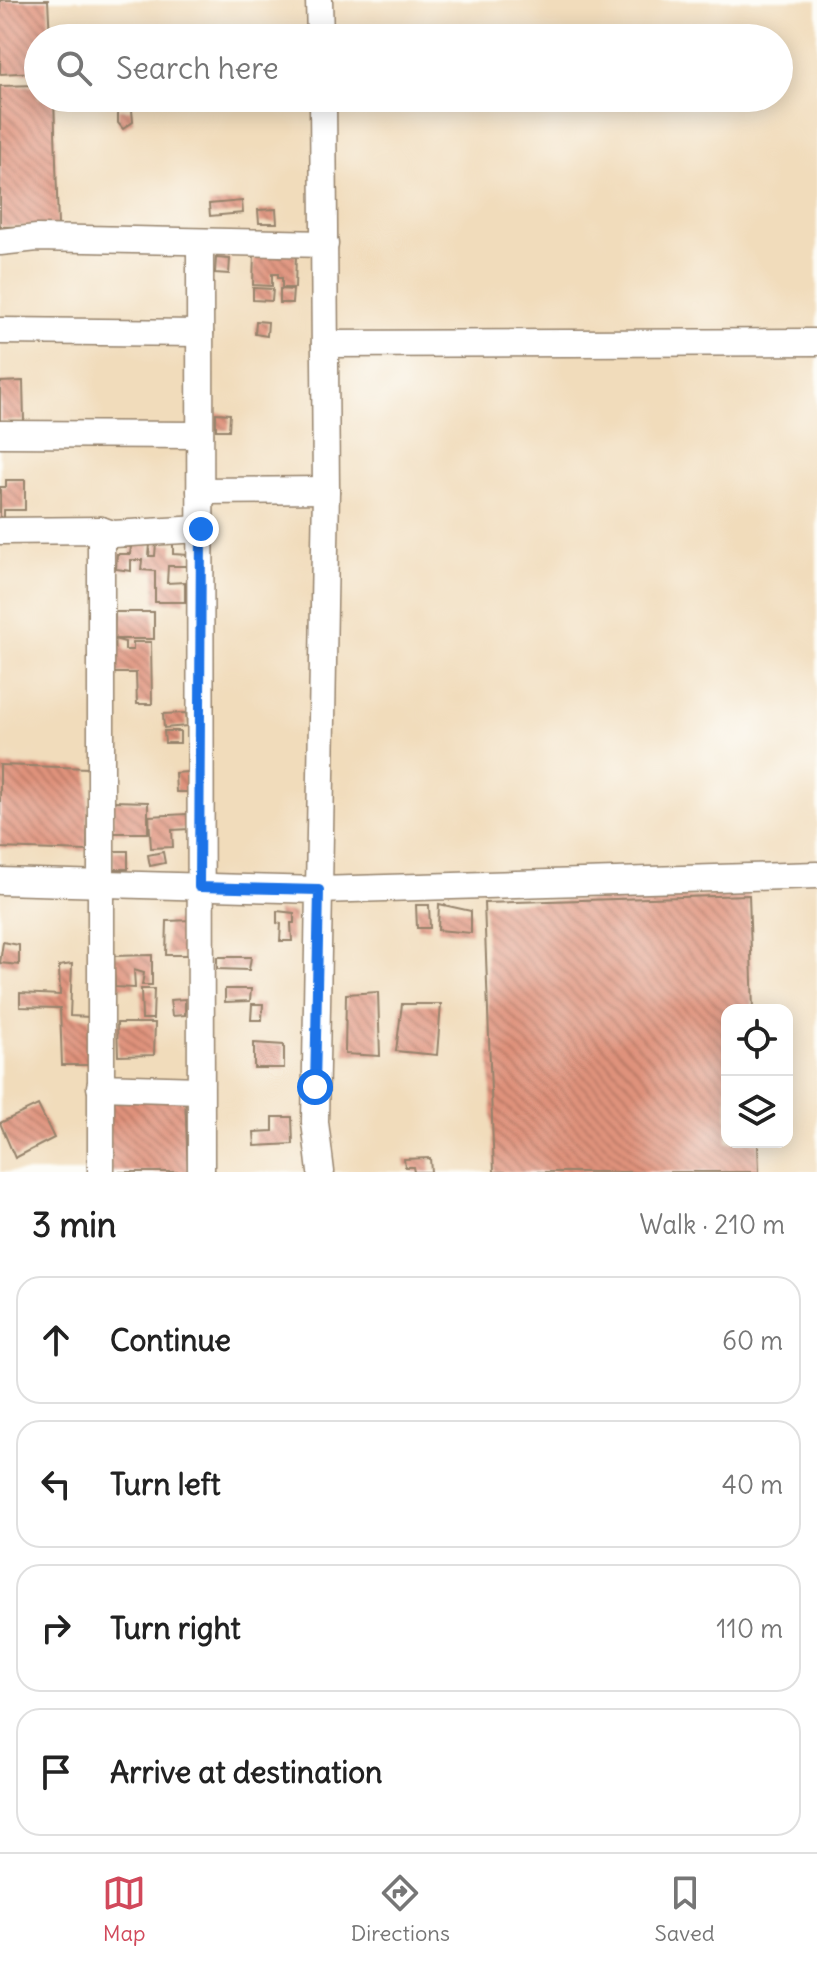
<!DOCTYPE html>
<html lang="en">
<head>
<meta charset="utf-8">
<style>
	body { margin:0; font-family:Delius,sans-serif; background:#f2f2f2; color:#222 }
	.controls { position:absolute; right:24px; bottom:24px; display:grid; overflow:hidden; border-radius:16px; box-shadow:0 4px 20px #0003 }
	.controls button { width:72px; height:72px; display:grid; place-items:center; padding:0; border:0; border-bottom:2px solid #e0e0e0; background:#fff; color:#222; font:40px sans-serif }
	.stop { position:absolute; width:24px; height:24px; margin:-18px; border:6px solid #1a73e8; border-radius:50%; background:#fff }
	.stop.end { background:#1a73e8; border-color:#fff; box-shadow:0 2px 8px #0008 }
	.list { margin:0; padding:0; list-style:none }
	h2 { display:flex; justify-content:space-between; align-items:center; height:104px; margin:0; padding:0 32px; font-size:34px }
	h2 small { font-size:26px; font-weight:400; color:#767676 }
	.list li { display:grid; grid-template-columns:52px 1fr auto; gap:24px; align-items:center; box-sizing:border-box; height:128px; margin:0 16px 16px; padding:0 16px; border:2px solid #e0e0e0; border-radius:24px }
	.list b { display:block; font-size:30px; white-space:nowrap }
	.list em { font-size:26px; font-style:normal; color:#767676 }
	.icon { flex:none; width:44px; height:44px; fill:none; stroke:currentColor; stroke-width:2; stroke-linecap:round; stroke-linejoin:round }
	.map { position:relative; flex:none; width:817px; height:1172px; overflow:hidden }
	.search { position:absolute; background:#fff; box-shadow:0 4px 20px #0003; left:24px; right:24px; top:24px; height:88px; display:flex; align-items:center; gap:20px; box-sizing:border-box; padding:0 28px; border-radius:44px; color:#767676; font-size:30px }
	.sheet { height:680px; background:#fff }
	nav { display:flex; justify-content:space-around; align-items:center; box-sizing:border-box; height:112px; border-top:2px solid #e0e0e0; background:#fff; font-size:22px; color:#767676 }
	nav a { display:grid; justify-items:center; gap:4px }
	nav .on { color:#d1495b }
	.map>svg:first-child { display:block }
</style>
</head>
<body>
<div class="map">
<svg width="817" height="1172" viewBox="0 0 817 1172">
	<defs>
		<pattern id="building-back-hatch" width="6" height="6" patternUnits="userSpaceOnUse" patternTransform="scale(2)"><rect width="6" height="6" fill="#df927b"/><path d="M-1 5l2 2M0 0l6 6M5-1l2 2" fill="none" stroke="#b67764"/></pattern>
	</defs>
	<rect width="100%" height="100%" fill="#fdfcf7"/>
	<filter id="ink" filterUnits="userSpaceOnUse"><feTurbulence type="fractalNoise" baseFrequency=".0125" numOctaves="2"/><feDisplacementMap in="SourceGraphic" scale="16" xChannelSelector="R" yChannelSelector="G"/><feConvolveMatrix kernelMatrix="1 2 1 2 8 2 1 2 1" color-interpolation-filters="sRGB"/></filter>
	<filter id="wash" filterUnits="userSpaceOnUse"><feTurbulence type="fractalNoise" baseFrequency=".006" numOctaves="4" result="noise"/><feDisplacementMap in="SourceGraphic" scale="32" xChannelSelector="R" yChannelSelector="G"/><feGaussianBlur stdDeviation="1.8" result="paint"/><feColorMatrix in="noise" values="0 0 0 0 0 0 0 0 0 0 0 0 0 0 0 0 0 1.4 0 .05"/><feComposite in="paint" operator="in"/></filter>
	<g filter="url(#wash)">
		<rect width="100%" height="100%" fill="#f1dcbb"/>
		<g id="blocks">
			<g fill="url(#building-back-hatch)">
				<polygon points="0,0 48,0 50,38 38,38 38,72 0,74"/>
				<polygon points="38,85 38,98 54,98 58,226 0,227 0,86"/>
				<polygon points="118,110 132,110 133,122 123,129 118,123"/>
				<polygon points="242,201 243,213 210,216 209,204"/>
				<polygon points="276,209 277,223 259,223 258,210"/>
				<polygon points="254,252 296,254 295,288 282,288 282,278 278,278 278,274 272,274 272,286 253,285"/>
				<polygon points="216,258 230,259 229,274 215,273"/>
				<polygon points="253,288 273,289 272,301 253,300"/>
				<polygon points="280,289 293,290 292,303 280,303"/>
				<polygon points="256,321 268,322 267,336 255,334"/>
				<polygon points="23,381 24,421 0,421 0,382"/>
				<polygon points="216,413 230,414 229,430 216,430"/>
				<polygon points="6,480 25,480 25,510 4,510 4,522 0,522 0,487 6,487"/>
				<polygon points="156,543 173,544 173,554 188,555 188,566 168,566 167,583 185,582 185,602 155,602 155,571 141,570 142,560 131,560 131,571 116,569 117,554 130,554 131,547 120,546 150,544 149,556 155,556"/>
				<polygon points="115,612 154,612 154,639 114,639"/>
				<polygon points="114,639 125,642 125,650 133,650 133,642 151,642 152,704 137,704 136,673 112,673"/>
				<polygon points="186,713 187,726 164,728 163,714"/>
				<polygon points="164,731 180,731 180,743 165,743"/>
				<polygon points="0,765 89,768 87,851 0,848"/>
				<polygon points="188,772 188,792 176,792 175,773"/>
				<polygon points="113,801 148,802 148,833 113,833"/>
				<polygon points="188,814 189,829 172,830 173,847 151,848 149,816"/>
				<rect x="113" y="851" width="15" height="18"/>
				<polygon points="163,852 165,863 150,866 148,855"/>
				<polygon points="749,895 753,1010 727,1010 727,1142 758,1142 759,1172 494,1172 484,903"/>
				<polygon points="439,904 471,911 471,933 438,930"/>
				<polygon points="416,905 429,905 430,928 417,928"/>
				<polygon points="277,911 294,913 294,923 291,923 292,941 280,941 281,924 277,923"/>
				<polygon points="192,920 192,955 166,955 167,921"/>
				<polygon points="3,942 19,945 19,965 0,963"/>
				<polygon points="152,955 152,985 142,985 144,973 134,970 135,988 115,987 113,956"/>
				<polygon points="217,957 251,957 249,970 217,969"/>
				<polygon points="72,964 70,1016 90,1017 92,1065 62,1065 60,1008 20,1007 20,993 60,995 59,966"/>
				<polygon points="141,989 154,989 153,1019 142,1019"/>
				<polygon points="225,989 251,989 250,1001 225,1002"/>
				<polygon points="378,992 380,1056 345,1054 346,994"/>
				<polygon points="185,999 185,1015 172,1016 170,1000"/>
				<polygon points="252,1004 263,1004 262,1020 251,1020"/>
				<polygon points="402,1004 441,1004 437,1055 396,1051"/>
				<polygon points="117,1023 155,1023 154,1055 118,1056"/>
				<polygon points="254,1043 284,1045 284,1068 254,1068"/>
				<polygon points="185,1095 188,1172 110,1172 107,1098"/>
				<polygon points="38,1105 54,1138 15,1158 0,1123"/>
				<polygon points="273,1117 292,1117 293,1144 255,1146 254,1132 273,1131"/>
				<polygon points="430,1158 431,1172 414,1172 413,1167 405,1167 404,1159"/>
			</g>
		</g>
	</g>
	<g filter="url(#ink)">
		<use href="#blocks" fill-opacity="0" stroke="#96836c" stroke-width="2"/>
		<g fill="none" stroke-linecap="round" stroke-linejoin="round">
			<defs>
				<g id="minor">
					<polyline points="319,0 320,38"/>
					<polyline points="323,98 326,490 319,890 817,875"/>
					<polyline points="0,242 37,238 325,244"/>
					<polyline points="200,242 201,1172"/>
					<polyline points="0,331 200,333"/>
					<polyline points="325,344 817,342"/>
					<polyline points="0,434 200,435"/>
					<polyline points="200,491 326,490"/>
					<polyline points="0,531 101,530 113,534 201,529"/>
					<polyline points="0,881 319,890 315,1122 321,1172"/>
					<polyline points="100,1087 200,1090"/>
					<polyline points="101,1172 101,530"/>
				</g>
			</defs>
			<use href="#minor" stroke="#96836c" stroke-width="29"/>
			<use href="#minor" stroke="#fff" stroke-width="26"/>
		</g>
	</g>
	<g fill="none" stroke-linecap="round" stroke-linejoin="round" filter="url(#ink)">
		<polyline stroke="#1a73e8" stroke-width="10" points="201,529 199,887 319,890 315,1087"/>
	</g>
</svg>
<div class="controls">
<button><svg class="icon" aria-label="locate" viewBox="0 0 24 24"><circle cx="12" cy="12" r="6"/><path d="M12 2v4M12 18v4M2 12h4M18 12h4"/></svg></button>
<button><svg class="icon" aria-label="layers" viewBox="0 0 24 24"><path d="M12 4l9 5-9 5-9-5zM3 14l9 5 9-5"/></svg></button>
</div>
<div class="stop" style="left:315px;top:1087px"></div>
<div class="stop end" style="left:201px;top:529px"></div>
<div class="search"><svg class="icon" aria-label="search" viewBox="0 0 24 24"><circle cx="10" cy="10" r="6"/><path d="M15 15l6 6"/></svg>Search here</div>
</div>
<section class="sheet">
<h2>3 min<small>Walk · 210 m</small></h2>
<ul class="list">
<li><svg class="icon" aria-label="ahead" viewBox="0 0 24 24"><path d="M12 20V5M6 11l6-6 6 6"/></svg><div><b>Continue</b></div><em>60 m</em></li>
<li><svg class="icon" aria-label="left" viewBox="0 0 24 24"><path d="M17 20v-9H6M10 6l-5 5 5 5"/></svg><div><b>Turn left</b></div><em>40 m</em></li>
<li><svg class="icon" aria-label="right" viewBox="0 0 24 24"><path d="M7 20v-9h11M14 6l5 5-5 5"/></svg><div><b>Turn right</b></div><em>110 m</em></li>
<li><svg class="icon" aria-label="arrive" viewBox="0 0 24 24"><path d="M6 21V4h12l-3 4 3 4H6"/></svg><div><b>Arrive at destination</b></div></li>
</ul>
</section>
<nav>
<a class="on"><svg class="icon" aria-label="map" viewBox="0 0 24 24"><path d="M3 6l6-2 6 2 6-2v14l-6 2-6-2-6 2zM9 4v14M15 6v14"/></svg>Map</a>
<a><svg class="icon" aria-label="directions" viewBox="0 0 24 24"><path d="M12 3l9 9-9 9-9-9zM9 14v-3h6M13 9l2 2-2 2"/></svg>Directions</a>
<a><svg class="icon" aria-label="saved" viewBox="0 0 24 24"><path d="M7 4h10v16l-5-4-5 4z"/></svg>Saved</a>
</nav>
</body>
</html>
